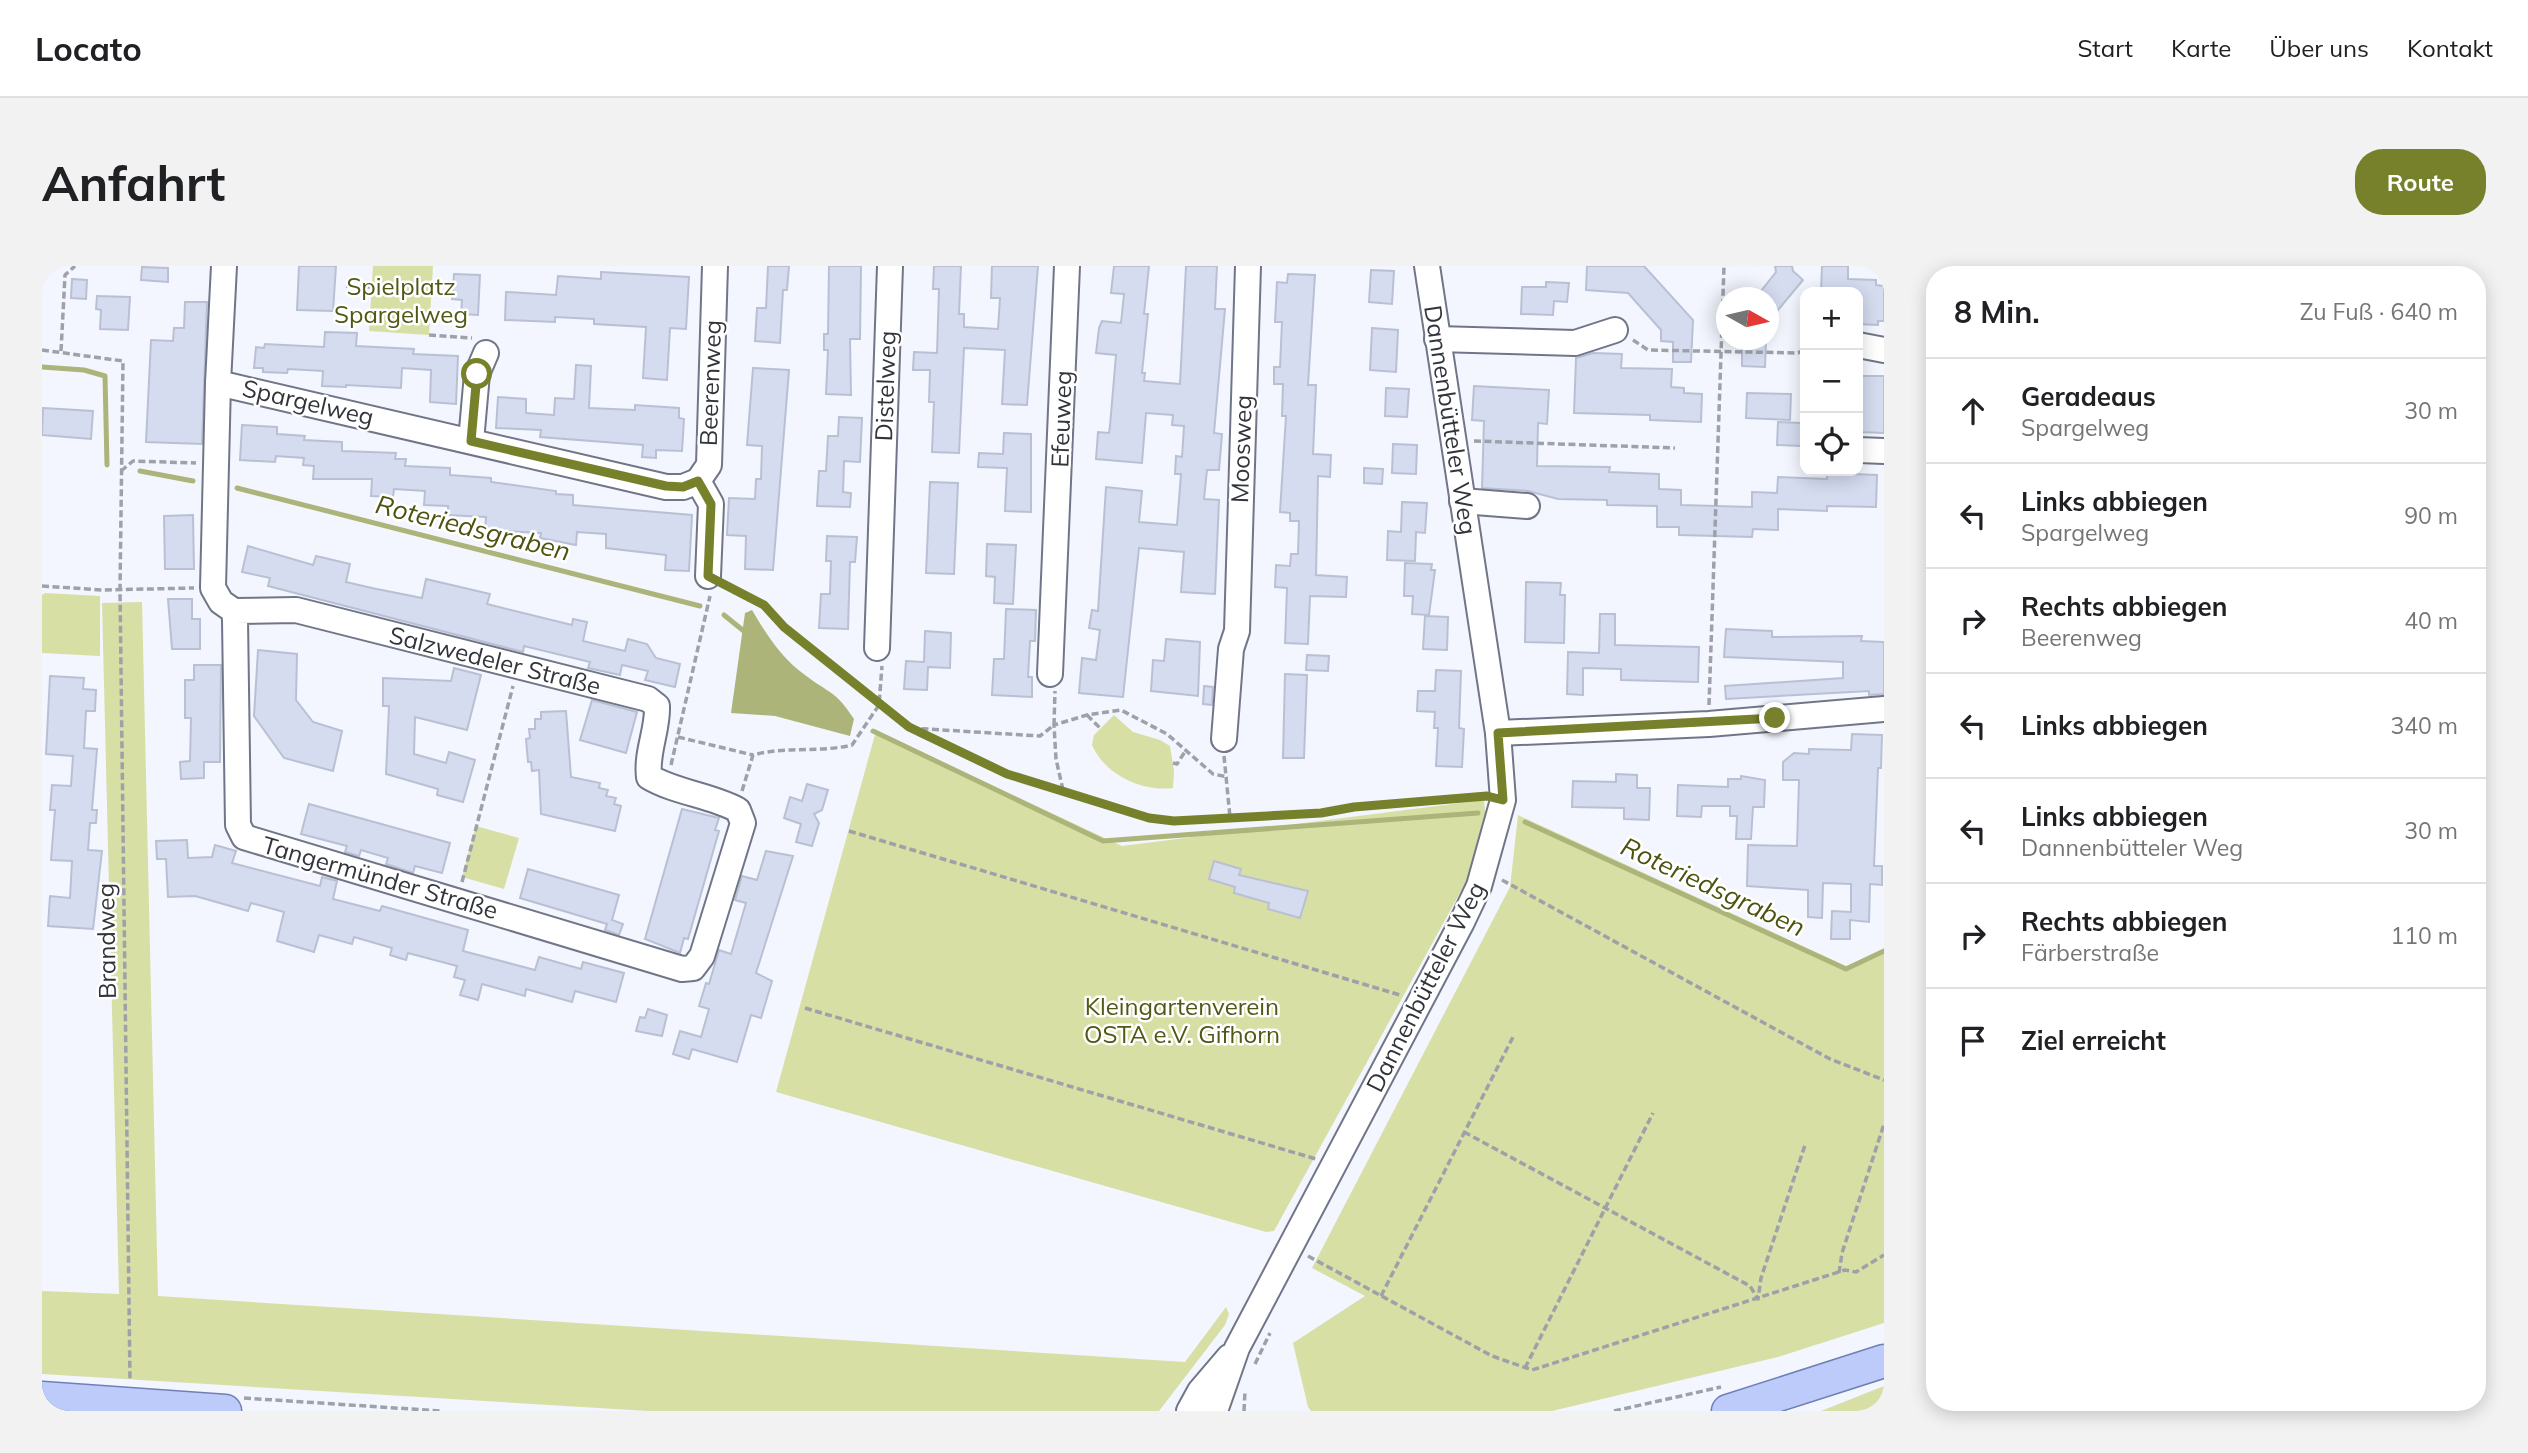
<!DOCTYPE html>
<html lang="de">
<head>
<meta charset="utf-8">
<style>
	body { margin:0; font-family:Mulish,sans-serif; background:#f2f2f2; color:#202124 }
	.controls { position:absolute; right:21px; top:21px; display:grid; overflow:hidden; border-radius:14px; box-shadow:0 4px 18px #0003 }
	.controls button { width:63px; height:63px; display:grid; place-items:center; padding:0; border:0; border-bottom:2px solid #e0e0e0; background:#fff; color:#202124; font:35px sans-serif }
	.compass { position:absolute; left:1674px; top:21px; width:63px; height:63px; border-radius:50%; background:#fff; box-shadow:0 4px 18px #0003; rotate:98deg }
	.stop { position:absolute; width:21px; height:21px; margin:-16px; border:5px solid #77802b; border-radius:50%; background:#fff }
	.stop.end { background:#77802b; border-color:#fff; box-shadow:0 2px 7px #0008 }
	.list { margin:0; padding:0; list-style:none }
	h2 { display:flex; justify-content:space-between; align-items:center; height:91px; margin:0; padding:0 28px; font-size:30px }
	h2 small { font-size:23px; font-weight:400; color:#757577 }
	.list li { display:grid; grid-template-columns:46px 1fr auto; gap:21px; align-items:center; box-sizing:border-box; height:105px; padding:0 28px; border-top:2px solid #e0e0e0 }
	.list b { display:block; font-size:26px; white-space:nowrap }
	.list p { margin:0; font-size:23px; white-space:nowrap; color:#757577 }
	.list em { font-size:23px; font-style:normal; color:#757577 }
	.icon { flex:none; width:38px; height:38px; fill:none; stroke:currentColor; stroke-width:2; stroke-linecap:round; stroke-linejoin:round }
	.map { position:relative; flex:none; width:1842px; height:1145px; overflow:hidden; border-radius:28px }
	header { display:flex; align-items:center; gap:42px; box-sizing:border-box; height:98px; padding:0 35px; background:#fff; border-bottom:2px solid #e0e0e0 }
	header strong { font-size:33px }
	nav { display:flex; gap:38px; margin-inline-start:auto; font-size:24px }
	.intro { display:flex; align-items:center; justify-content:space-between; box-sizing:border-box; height:168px; padding:0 42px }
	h1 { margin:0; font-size:49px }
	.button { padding:18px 32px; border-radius:28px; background:#77802b; color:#fff; font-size:24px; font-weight:700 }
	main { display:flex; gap:42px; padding:0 42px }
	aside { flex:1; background:#fff; border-radius:28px; box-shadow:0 4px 18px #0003 }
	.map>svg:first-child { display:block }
</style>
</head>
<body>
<header>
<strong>Locato</strong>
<nav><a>Start</a><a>Karte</a><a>Über uns</a><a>Kontakt</a></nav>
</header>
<div class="intro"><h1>Anfahrt</h1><a class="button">Route</a></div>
<main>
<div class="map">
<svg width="1842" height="1145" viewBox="0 0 1842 1145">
	<rect width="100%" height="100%" fill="#f3f6fe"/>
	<g fill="#d7dfa5">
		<polygon points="331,0 391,0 387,69 327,65"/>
		<polygon points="3,327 58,330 58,390 0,387 0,329"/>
		<polygon points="100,336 116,1030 1143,1096 1184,1041 1187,1048 1183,1059 1117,1145 606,1145 0,1108 0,1025 77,1028 60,337"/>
		<path d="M1072,449L1091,466L1118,474L1128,480L1132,505L1131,522C1100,526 1063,509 1050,479L1052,469Z"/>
		<polygon points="834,465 1080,580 1442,534 1446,576 1232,965 1224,966 734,826"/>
		<polygon points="1476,549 1804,700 1842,686 1842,1057 1736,1091 1510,1145 1269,1145 1266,1141 1251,1077 1323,1030 1270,1002 1468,621"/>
		<polygon points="434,560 477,572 462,623 420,611"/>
		<polygon points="1842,1120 1842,1145 1779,1145"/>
	</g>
	<path fill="#acb479" d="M710,344C724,368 740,393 763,409C788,428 793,424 812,453L808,470L733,450L689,447L703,347Z"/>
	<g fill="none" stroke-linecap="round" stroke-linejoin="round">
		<g stroke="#acb479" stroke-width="5">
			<polyline points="0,101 42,104 63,110 65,199"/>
			<polyline points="98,205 151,215"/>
			<polyline points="195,222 658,340"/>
			<polyline points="682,349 703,366"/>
			<polyline points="831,465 1061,575 1436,547"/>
			<polyline points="1483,556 1804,703 1842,685"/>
		</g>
	</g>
	<g fill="#d5dcf0" stroke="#b9c0d3" stroke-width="2">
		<polygon points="257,0 294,0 291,45 255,44"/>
		<polygon points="726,0 747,0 745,24 741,24 738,77 713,75 715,42 724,42"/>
		<polygon points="787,0 819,0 818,73 808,73 809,129 784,128 786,84 782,84 782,68 786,68"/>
		<polygon points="892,0 919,0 917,48 922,48 922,61 956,63 958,32 949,32 950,0 996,0 985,139 960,138 963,84 922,82 917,187 890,186 892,136 887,136 888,104 871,104 872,86 895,87 897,23 891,23"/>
		<polygon points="1072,0 1107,0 1102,48 1106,48 1100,107 1103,107 1102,115 1138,118 1144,0 1175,0 1173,43 1183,43 1172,167 1180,168 1177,204 1165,204 1162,233 1177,234 1173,328 1139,326 1142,286 1097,282 1081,431 1037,427 1040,392 1054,394 1058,364 1047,362 1050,344 1056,345 1064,221 1100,225 1097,256 1135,259 1139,208 1133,208 1134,190 1140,191 1142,160 1130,159 1131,149 1104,147 1100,197 1054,193 1056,166 1067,167 1068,160 1074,89 1054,87 1057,62 1060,55 1079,57 1082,28 1069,27"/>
		<polygon points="1545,0 1602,0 1651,54 1649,96 1631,96 1631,76 1619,75 1619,64 1586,27 1544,24"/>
		<polygon points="1733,0 1750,0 1751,5 1761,14 1726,56 1726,31 1719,25 1734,6"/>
		<polygon points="1780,0 1806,0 1806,13 1834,14 1834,19 1842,20 1842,55 1836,55 1836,59 1816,58 1816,26 1779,26"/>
		<polygon points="100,1 126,2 126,16 99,14"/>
		<polygon points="1329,4 1352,5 1350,38 1327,36"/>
		<polygon points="559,6 647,11 644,63 628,62 625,114 601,112 604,61 552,58 552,53 513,51 513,56 463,54 464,26 514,29 516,10 559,13"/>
		<polygon points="412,8 438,9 436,49 419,48 420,34 410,33"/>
		<polygon points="1246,8 1273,9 1266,119 1274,119 1271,188 1289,189 1288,211 1276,210 1274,309 1305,311 1304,331 1268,330 1266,378 1243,377 1245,322 1233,321 1234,299 1248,300 1249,288 1256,288 1257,255 1248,255 1248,247 1238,246 1244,150 1240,150 1241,118 1232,118 1232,101 1238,101 1240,56 1233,56 1235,16 1245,17"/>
		<polygon points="30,13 45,14 44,33 29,32"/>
		<polygon points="1504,16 1527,17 1525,36 1512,35 1511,49 1479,48 1480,21 1504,21"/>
		<polygon points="55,30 88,31 86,64 58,63 59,44 54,43"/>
		<polygon points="143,36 165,36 160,178 104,176 109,74 131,75 132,62 142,62"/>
		<polygon points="1330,62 1356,64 1354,106 1328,104"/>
		<polygon points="283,66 315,67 314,80 372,83 371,88 416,90 414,138 388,136 389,104 360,102 359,122 304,119 304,121 280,120 281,105 246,103 245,107 221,106 221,102 212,102 214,81 222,82 223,78 282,81"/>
		<polygon points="1700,74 1724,74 1723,101 1700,100"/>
		<polygon points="1551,87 1580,88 1579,102 1630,103 1629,121 1642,122 1642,127 1660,128 1659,156 1608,154 1608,149 1532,147 1534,92"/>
		<polygon points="534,99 549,100 547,142 593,144 593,139 637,142 637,152 642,153 640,185 614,184 614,192 600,191 601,179 498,171 499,164 454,162 456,131 484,133 484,147 512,149 513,132 532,133"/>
		<polygon points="711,102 747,104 731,304 703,303 704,270 685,269 687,232 713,233 714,213 719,213 720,180 705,179"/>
		<polygon points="1819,110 1842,110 1842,167 1817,166"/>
		<polygon points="1432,120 1507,124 1505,158 1496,157 1495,200 1568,201 1567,206 1617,208 1617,223 1639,224 1639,239 1710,241 1710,226 1735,227 1736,211 1785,213 1785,207 1835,209 1834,241 1785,240 1785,245 1736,243 1736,264 1711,263 1710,271 1637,269 1637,261 1615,261 1615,240 1565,239 1565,234 1516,233 1486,225 1440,222 1442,155 1430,154"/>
		<polygon points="1344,122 1367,123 1365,151 1343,150"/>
		<polygon points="1705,127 1749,128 1748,154 1704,152"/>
		<polygon points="1,142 51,145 49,173 0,169"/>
		<polygon points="797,151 820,152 818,196 802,195 801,226 809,227 808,241 775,240 777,205 784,205 786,170 796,170"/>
		<polygon points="1736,156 1759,157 1759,180 1735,179"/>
		<polygon points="200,159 235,161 235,168 263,170 262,174 300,176 300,185 354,187 353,193 364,193 363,200 408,202 408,209 449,212 449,216 514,225 514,228 531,229 531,239 650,249 647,305 623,304 624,289 564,282 564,268 535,266 534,279 498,272 499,267 443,264 444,251 406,249 406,240 382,239 383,225 352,223 351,231 329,230 330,213 271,213 272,200 261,199 262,192 234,190 233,196 198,194"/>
		<polygon points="962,167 989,168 989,246 963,245 965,202 936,201 937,187 961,188"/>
		<polygon points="1351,178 1375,179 1374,208 1350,207"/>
		<polygon points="1322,202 1341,203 1340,218 1322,217"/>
		<polygon points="888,216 916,217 912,308 884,307"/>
		<polygon points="1360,236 1385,237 1383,267 1374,266 1373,295 1345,294 1346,265 1359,266"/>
		<polygon points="151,249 152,303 123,303 122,250"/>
		<polygon points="785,270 815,271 813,296 808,296 806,363 777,362 779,328 788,328 789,295 784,295"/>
		<polygon points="945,278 974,279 971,338 952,337 953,311 944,310"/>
		<polygon points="206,280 271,299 274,290 308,298 304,316 330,322 380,332 384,313 448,328 445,338 530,359 531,353 545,356 541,375 583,385 586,373 605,378 614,392 638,398 633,421 603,414 606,405 580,399 578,409 546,402 548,396 482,380 481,386 226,320 228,312 200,306"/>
		<polygon points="1363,297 1390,298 1389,304 1393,304 1387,349 1370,348 1371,330 1362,330"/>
		<polygon points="1484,316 1519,317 1518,329 1523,329 1522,377 1483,376"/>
		<polygon points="126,333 150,333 150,353 158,353 158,383 130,383"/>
		<polygon points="964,343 994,344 993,375 988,375 986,411 990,411 990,431 950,429 952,393 962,393"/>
		<polygon points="1558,348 1573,348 1573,379 1657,381 1656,416 1579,414 1579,403 1541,402 1541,429 1525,428 1526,386 1557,387"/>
		<polygon points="1383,350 1406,351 1405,384 1381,383"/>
		<polygon points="1684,363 1730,365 1730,371 1820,370 1819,375 1842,376 1842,428 1827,429 1827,425 1684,433 1683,420 1801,412 1801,396 1682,391"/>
		<polygon points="883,365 909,367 908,402 886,401 885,424 862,423 864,395 882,396"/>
		<polygon points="1124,373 1158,376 1156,430 1109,425 1111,394 1122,395"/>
		<polygon points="216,384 255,388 254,434 271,456 300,465 291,505 242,492 212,450"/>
		<polygon points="1265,389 1287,390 1286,405 1264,404"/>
		<polygon points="152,399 179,399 178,496 162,496 162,512 139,513 138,496 148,495 149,452 143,452 143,414 152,414"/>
		<polygon points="412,402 439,409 425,464 373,451 372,488 404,497 407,486 433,494 421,536 395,529 396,523 344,508 347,440 341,440 341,412 409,415"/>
		<polygon points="1394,404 1419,405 1417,462 1422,463 1420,501 1394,500 1396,462 1392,462 1393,446 1375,445 1376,425 1393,425"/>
		<polygon points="1243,408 1265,409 1262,492 1241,492"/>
		<polygon points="8,410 42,412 41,423 54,424 53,445 44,445 42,482 55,483 50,544 55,544 54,557 48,557 46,584 60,585 51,663 6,660 8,630 28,632 30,595 9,594 13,544 8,544 10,519 29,520 31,490 4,488"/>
		<polygon points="1162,420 1171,421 1170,439 1161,438"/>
		<polygon points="550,434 595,446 584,487 538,474"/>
		<polygon points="524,445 529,511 558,517 557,522 566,524 564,530 574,532 572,538 579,540 573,565 499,548 497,504 490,505 489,496 486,496 484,473 488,472 487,463 493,463 493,453 499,453 499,446"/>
		<polygon points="1810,468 1840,469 1839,502 1836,502 1832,600 1840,600 1840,619 1828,618 1827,656 1808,654 1808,673 1789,673 1790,645 1809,646 1809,618 1781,617 1780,652 1766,651 1766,624 1705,620 1706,579 1755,580 1757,514 1741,514 1741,496 1752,487 1767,488 1767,483 1809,484"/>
		<polygon points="1574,508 1595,509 1595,522 1608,522 1607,554 1582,553 1582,542 1530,541 1531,515 1574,516"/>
		<polygon points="1699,510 1723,514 1722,541 1711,541 1709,573 1694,573 1695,550 1688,550 1688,540 1660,540 1659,551 1635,550 1636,519 1686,521 1686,513 1699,513"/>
		<polygon points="765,518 786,524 780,544 772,548 777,557 770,580 754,576 759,558 742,552 748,531 760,535"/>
		<polygon points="267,538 408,577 400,607 373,600 371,607 344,598 346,592 319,584 317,590 303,586 305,580 259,568"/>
		<polygon points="640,543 677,552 673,564 677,565 646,673 642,672 638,687 603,673"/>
		<polygon points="145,574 146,592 170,591 173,579 194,585 190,597 278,620 280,611 295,615 291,633 338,645 340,640 426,664 421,685 493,704 497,691 539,703 541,696 582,707 574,736 533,725 530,736 484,723 483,730 440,718 436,734 418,729 423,714 412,711 415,700 366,687 364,694 348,689 350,682 312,671 310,678 277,669 272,686 235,675 242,646 209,637 206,645 153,630 126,631 124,593 115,593 114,575"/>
		<polygon points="724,585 751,590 714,707 730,715 719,752 709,749 695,796 650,783 647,793 631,788 638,765 659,771 667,743 657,740 664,717 667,718 677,684 689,688 704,637 693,634 700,610 715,614"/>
		<polygon points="1172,595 1199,603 1197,609 1266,625 1258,652 1226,643 1227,637 1192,627 1193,621 1167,613"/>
		<polygon points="486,603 577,629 570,654 581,658 577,669 563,664 565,658 478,632"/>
		<polygon points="606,743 625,749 620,770 594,765 598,751 603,752"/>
	</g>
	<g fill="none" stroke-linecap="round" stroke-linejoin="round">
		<defs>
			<g id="minor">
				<polyline points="182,0 176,117 624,221 641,221 656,215"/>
				<polyline points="1395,73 1533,77 1573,64"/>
				<polyline points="1816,79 1842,84"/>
				<path d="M176,117L171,322L179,336L192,345L193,354L196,559L202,571L640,703L651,702L660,690L701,557L696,544C668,529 635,527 607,511C604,486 616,464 615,440L606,433L254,344L192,345"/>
				<polyline points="429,175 435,108 444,87"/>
				<polyline points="1816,184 1842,185"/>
				<polyline points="1420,235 1485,240"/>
				<polyline points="666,310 669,238 656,215 667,199 673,0"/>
				<polyline points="835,382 848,0"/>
				<polyline points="1008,408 1025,0"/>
				<polyline points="1456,467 1667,458 1842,443"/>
				<polyline points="1182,473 1189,383 1195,365 1206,0"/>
				<polyline points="1147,1145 1158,1125 1187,1091"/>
				<polyline points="1173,1145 1195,1082 1419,658 1437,620 1461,534 1456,467 1385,0"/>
			</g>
			<g id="major">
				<polyline points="0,1132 183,1145"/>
				<polyline points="1686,1145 1842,1095"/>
			</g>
		</defs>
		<use href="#minor" stroke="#707688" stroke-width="28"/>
		<use href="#major" stroke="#6f80b5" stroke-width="35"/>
		<g stroke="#9ea1a8" stroke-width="3.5" stroke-dasharray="7 3.5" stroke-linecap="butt">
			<polyline points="304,20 329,21"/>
			<polyline points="387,69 430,72"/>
			<polyline points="1591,74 1606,84 1756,87 1763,83"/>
			<polyline points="0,84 81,95 78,324 88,1115"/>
			<polyline points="19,85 23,9 33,0"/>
			<polyline points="1432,175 1633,182"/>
			<polyline points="79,205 91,195 154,197"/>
			<polyline points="683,319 722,339 742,361 867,461 965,508 1107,552 1131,555 1279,547 1312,541 1443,531"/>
			<polyline points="0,320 61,324 152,322"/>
			<polyline points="1667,439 1682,0"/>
			<polyline points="1045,449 1058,462"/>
			<polyline points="869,462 998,470 1012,459 1013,425"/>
			<polyline points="636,471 711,489"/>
			<polyline points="1182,490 1188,551"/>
			<polyline points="1131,497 1135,498 1144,484"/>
			<polyline points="629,499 668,330"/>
			<polyline points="1021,524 1014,493 1012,459 1045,449 1079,444 1125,468 1171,508 1186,511"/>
			<path d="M700,525L711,489C744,480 776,487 810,479L837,439L840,400"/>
			<polyline points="807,565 1358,729"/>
			<polyline points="1460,614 1788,793 1842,814"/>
			<polyline points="420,616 471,420"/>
			<polyline points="763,742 1274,893"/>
			<polyline points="1422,866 1708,1020 1716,1033 1719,1012 1763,879"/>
			<polyline points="1266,990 1450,1090 1490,1104 1803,1004 1814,1006 1842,989"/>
			<polyline points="1797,1007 1800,987 1842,858"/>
			<polyline points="1339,1030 1471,771"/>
			<polyline points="1213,1098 1228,1067"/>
			<polyline points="1483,1102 1611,847"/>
			<polyline points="202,1132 399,1145"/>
			<polyline points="1202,1145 1203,1125"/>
			<polyline points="1572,1145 1679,1121"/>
		</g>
		<use href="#minor" stroke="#fff" stroke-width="24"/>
		<use href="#major" stroke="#bdcbfa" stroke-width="32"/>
	</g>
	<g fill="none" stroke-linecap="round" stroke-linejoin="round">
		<polyline stroke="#77802b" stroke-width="9" points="435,108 429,175 624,220 641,221 656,215 669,238 666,310 722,339 742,361 867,461 965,508 1107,552 1132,555 1279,547 1312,541 1445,530 1461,534 1456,467 1733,452"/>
	</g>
	<g text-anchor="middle" stroke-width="5" stroke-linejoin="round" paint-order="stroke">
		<g font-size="24" fill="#515714" stroke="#fff">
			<text x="359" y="29">Spielplatz<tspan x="359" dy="28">Spargelweg</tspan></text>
			<text x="1140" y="749">Kleingartenverein<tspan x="1140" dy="28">OSTA e.V. Gifhorn</tspan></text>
		</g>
		<g font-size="24" fill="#31343b" stroke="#fff">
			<text transform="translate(669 117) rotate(-88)" y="8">Beerenweg</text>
			<text transform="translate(844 120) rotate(-88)" y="8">Distelweg</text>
			<text transform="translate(266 137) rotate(13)" y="8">Spargelweg</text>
			<text transform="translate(1020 153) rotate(-88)" y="8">Efeuweg</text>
			<text transform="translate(1408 154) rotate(81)" y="8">Dannenbütteler Weg</text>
			<text transform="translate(1200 183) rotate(-88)" y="8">Moosweg</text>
			<text transform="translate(453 395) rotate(14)" y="8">Salzwedeler Straße</text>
			<text transform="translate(338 612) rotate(16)" y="8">Tangermünder Straße</text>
			<text transform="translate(65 675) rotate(-91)" y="8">Brandweg</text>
			<text transform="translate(1384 721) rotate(-63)" y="8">Dannenbütteler Weg</text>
		</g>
		<g font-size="26" font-style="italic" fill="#4d530e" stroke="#fff">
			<text transform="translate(431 262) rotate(14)" y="9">Roteriedsgraben</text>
			<text transform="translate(1671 621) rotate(25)" y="9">Roteriedsgraben</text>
		</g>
	</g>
</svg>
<div class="controls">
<button>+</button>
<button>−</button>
<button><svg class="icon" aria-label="locate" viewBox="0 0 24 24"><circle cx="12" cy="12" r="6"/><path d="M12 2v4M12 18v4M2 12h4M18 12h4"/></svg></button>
</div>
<svg class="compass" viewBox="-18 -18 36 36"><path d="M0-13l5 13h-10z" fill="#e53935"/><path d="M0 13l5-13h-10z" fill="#757577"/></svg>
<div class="stop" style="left:435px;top:108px"></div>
<div class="stop end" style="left:1733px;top:452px"></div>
</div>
<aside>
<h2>8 Min.<small>Zu Fuß · 640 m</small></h2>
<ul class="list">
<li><svg class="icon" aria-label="ahead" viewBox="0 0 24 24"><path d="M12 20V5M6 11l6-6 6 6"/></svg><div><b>Geradeaus</b><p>Spargelweg</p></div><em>30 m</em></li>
<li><svg class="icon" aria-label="left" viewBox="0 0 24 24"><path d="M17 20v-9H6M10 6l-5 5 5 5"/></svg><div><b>Links abbiegen</b><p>Spargelweg</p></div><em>90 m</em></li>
<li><svg class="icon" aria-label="right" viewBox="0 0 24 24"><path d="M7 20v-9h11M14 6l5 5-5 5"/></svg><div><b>Rechts abbiegen</b><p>Beerenweg</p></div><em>40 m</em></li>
<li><svg class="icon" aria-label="left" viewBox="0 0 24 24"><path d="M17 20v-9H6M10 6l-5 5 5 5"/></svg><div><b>Links abbiegen</b></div><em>340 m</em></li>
<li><svg class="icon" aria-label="left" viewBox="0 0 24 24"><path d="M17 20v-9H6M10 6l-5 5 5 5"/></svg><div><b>Links abbiegen</b><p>Dannenbütteler Weg</p></div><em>30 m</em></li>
<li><svg class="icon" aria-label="right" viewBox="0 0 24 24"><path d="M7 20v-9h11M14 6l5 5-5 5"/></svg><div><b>Rechts abbiegen</b><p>Färberstraße</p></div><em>110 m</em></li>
<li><svg class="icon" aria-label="arrive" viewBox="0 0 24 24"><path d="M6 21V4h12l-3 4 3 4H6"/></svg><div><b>Ziel erreicht</b></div></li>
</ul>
</aside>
</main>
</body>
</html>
